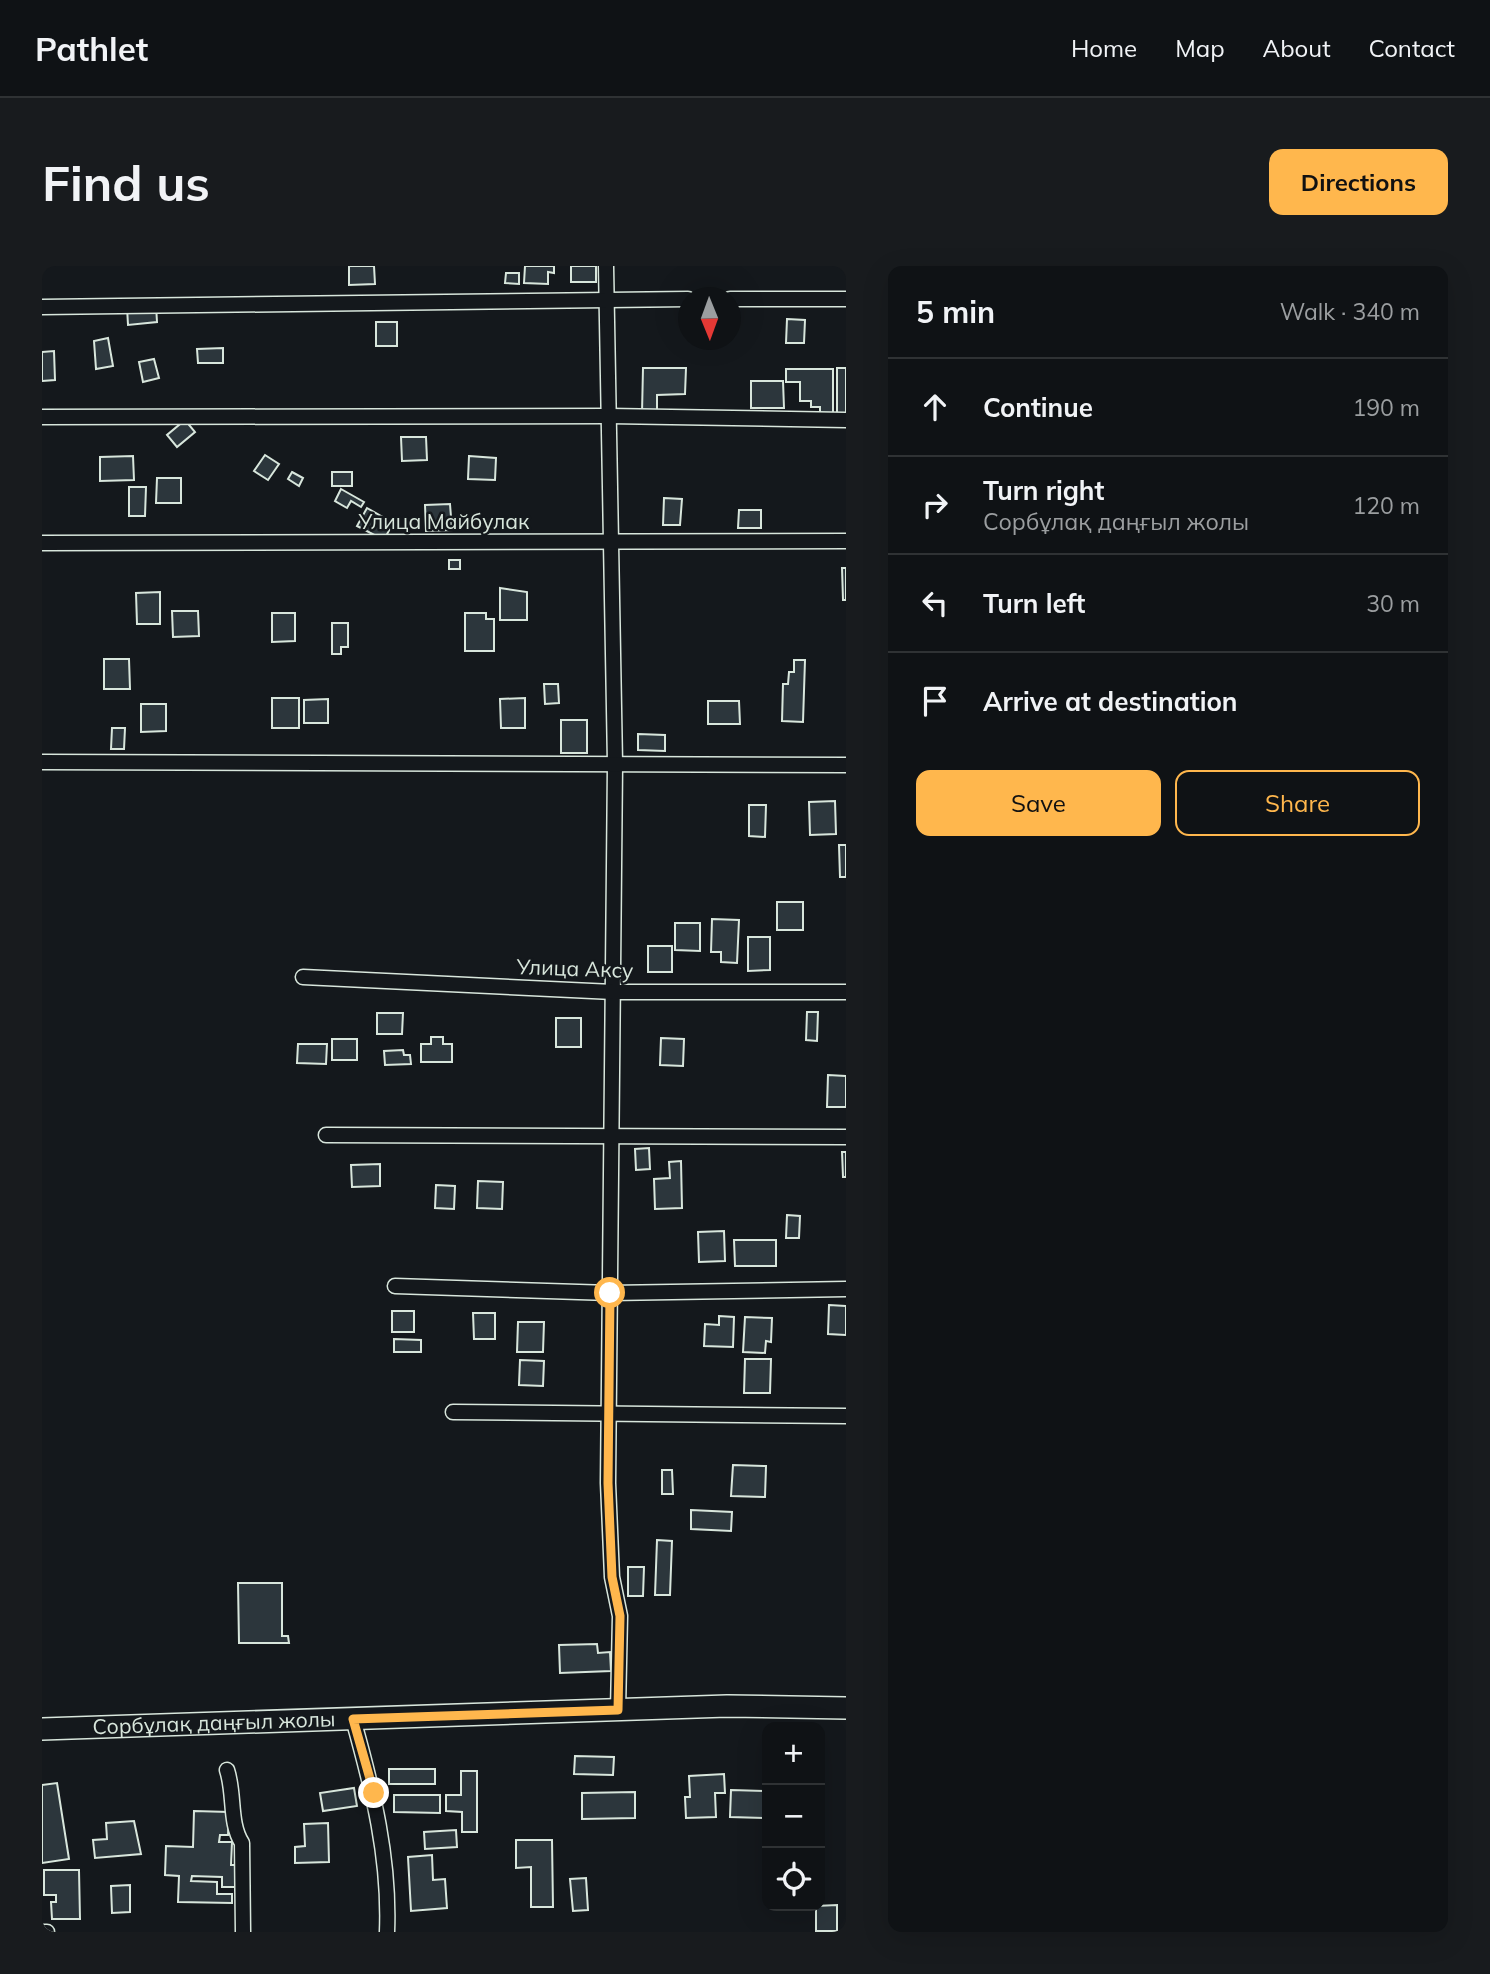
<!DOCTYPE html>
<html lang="en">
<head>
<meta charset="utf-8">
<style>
	body { margin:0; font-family:Mulish,sans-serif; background:#181b1e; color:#f1f3f6 }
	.controls { position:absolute; right:21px; bottom:21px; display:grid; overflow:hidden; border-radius:14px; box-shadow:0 7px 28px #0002 }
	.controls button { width:63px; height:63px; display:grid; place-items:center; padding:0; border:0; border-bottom:2px solid #2f3234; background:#0f1215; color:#f1f3f6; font:35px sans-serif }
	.compass { position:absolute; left:636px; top:21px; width:63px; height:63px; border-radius:50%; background:#0f1215; box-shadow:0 7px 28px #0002; rotate:179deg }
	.stop { position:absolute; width:21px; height:21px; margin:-16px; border:5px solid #ffb74d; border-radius:50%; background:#fff }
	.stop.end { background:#ffb74d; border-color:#fff; box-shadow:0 2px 7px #0008 }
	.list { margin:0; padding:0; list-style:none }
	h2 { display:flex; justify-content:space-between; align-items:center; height:91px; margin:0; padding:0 28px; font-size:30px }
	h2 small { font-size:23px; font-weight:400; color:#9b9ea0 }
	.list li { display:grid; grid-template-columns:46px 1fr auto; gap:21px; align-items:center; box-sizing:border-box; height:98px; padding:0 28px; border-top:2px solid #2f3234 }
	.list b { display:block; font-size:26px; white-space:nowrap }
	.list p { margin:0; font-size:23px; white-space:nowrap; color:#9b9ea0 }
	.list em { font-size:23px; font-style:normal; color:#9b9ea0 }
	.actions { display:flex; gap:14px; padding:21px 28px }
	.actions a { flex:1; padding:16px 0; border:2px solid #ffb74d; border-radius:14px; text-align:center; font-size:24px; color:#ffb74d }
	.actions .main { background:#ffb74d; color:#111 }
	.icon { flex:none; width:38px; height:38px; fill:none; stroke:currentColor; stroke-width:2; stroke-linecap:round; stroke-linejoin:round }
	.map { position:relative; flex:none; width:804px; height:1666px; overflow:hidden; border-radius:14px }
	header { display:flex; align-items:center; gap:42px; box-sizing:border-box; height:98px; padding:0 35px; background:#0f1215; border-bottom:2px solid #2f3234 }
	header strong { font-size:33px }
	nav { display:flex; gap:38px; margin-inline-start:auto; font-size:24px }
	.intro { display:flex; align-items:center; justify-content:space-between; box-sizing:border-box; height:168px; padding:0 42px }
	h1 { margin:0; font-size:49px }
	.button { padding:18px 32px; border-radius:14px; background:#ffb74d; color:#111; font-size:24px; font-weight:700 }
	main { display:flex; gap:42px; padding:0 42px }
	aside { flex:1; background:#0f1215; border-radius:14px; box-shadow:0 7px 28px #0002 }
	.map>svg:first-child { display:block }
</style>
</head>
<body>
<header>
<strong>Pathlet</strong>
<nav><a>Home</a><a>Map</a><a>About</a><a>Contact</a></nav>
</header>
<div class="intro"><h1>Find us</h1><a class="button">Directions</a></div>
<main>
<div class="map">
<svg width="804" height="1666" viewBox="0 0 804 1666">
	<rect width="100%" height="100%" fill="#14181c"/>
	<g fill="#2c363c" stroke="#d8e6dc" stroke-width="2">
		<polygon points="307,0 332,0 333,18 307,19"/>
		<polygon points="483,0 512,0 512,7 506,6 506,18 482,17"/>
		<rect x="529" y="0" width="25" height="16"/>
		<polygon points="464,7 477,7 477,18 463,17"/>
		<polygon points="114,39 115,56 86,59 85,41"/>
		<polygon points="745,53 763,54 762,77 744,77"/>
		<rect x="334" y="56" width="21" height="24"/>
		<polygon points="66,72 71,100 54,103 52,75"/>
		<polygon points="181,82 181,97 156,97 155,83"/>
		<polygon points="12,85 13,114 0,115 0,86"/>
		<polygon points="112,93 117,112 101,116 97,96"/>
		<polygon points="601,102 644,102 643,128 615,129 615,147 600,147"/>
		<rect x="795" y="102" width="9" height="47"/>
		<polygon points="744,103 791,103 791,150 778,150 778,141 769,141 769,135 758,135 758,116 744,116"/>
		<polygon points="709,115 741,115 742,142 709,142"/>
		<polygon points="143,154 153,166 135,181 125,169"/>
		<polygon points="359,171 384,171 385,194 360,195"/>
		<polygon points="223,189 237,198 226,214 212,205"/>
		<polygon points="91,190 92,214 58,215 58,191"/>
		<polygon points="427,190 454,192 453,214 426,213"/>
		<polygon points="250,206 261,212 257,220 246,213"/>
		<rect x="290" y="206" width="20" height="14"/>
		<polygon points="115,212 139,212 139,237 114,237"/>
		<polygon points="87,221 104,221 103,250 87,250"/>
		<polygon points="299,223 322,236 319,241 309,235 305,242 293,235"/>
		<polygon points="622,232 640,233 638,259 621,259"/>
		<polygon points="408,238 410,264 384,265 383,239"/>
		<polygon points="325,242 351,257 342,274 315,260"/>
		<polygon points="697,244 719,244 719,262 696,262"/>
		<rect x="407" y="294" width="11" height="9"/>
		<polygon points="800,302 804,302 804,334 801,334"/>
		<polygon points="458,322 485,326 485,354 458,354"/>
		<polygon points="118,326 118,358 95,358 94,327"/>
		<polygon points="130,345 156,345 157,370 131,371"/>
		<polygon points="230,347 253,347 253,375 230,376"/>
		<polygon points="423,347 444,347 444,353 452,353 452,385 423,385"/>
		<polygon points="290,357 306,357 306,381 299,381 299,388 290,388"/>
		<polygon points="62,393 87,393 88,423 62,423"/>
		<polygon points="752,394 763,394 761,456 740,455 741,418 746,418 747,406 752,406"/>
		<polygon points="502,418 516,418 517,437 503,438"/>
		<rect x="230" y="432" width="27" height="30"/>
		<polygon points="483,432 483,462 459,462 458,433"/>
		<polygon points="286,433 286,457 262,457 262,434"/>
		<polygon points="666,435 697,435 698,458 666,458"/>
		<polygon points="99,438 124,438 124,465 99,466"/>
		<rect x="519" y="454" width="26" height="33"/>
		<polygon points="70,462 83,462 82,483 69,483"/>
		<polygon points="596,468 623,469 623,485 596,484"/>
		<polygon points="793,535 794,568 768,569 767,536"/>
		<polygon points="707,539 724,539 723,571 707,570"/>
		<polygon points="797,579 804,579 804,611 798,611"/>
		<rect x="735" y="636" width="26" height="28"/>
		<polygon points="670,653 697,654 695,697 679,696 679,686 669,686"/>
		<polygon points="633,657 658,657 658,685 633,684"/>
		<polygon points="706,671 728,671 728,704 706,705"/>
		<rect x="606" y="680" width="24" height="26"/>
		<polygon points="765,746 776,746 775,775 764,774"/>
		<polygon points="335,747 361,747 360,768 335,768"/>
		<rect x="514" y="752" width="25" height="29"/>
		<polygon points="389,771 401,771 401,778 410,778 410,796 379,796 379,778 389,778"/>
		<polygon points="619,772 642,773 641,800 618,799"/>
		<rect x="290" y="773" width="25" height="21"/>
		<polygon points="256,778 285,778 284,798 255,797"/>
		<polygon points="361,784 362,789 368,789 369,798 343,799 342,785"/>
		<polygon points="786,809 804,810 804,841 785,841"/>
		<polygon points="607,882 608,903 594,904 593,883"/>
		<polygon points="800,886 804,886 804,911 801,911"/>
		<polygon points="639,895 640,942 613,943 612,913 628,912 627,896"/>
		<polygon points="338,898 338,920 310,921 309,899"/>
		<polygon points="436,915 461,916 460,943 435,942"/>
		<polygon points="394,919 413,920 412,943 393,942"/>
		<polygon points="745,949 758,950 757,972 744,972"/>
		<polygon points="682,965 683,995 657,996 656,966"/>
		<polygon points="692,974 734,974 734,1000 693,1000"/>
		<polygon points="787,1039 804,1040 804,1069 786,1068"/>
		<rect x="350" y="1045" width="22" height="21"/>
		<polygon points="431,1047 453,1047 453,1073 432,1073"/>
		<polygon points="677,1050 692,1051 691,1081 662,1080 663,1058 677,1059"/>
		<polygon points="703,1051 730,1052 729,1076 724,1075 723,1087 701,1086"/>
		<polygon points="476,1056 502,1056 501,1086 475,1086"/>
		<polygon points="352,1073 379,1074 379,1086 352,1086"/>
		<polygon points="703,1093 729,1093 728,1127 702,1127"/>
		<polygon points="478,1094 502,1095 501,1120 477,1119"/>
		<polygon points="691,1199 724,1200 723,1231 689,1230"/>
		<polygon points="620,1204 630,1204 631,1228 620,1228"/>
		<polygon points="649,1244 690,1246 689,1265 649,1263"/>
		<polygon points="615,1274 630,1275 628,1329 613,1329"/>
		<polygon points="586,1301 602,1301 601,1330 586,1330"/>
		<polygon points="196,1317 240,1317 240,1370 246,1370 247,1377 197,1377"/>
		<polygon points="555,1378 556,1387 568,1386 569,1405 518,1407 517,1379"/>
		<polygon points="533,1490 572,1491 571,1509 532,1508"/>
		<rect x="347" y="1503" width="46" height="15"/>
		<polygon points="419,1505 435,1505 435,1566 420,1566 420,1546 404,1545 404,1529 419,1529"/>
		<polygon points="682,1508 683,1527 673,1527 674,1551 644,1552 643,1531 648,1531 647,1510"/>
		<polygon points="15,1517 27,1593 0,1597 0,1519"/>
		<polygon points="312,1522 315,1540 281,1545 278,1527"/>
		<polygon points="689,1524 725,1525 725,1552 688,1551"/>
		<polygon points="593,1526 593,1552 540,1553 540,1527"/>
		<polygon points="352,1529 398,1529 398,1547 352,1546"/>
		<polygon points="152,1545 187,1546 186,1569 178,1569 177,1576 190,1576 189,1599 194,1599 193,1621 180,1621 180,1611 150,1610 149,1615 175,1616 175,1628 190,1628 190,1637 136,1636 137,1610 123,1609 124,1580 151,1581"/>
		<polygon points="92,1555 99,1588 53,1592 51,1574 65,1573 64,1557"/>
		<polygon points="286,1557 287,1596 253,1597 253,1581 263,1580 262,1558"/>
		<polygon points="414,1564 415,1581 383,1583 382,1566"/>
		<polygon points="474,1574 510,1574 511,1641 489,1641 489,1601 474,1602"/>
		<polygon points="390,1589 391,1614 403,1613 405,1642 369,1645 366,1591"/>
		<polygon points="2,1604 37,1604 38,1653 10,1653 9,1636 14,1636 14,1629 2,1629"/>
		<polygon points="544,1612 546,1644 531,1645 528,1613"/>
		<polygon points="88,1619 88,1646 70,1647 69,1620"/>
		<polygon points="795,1639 795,1665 774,1665 774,1640"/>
	</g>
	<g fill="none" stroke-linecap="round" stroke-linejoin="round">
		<defs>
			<g id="street">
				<polyline points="564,0 573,498 566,1217 570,1311 578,1350 576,1444"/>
				<polyline points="688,33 804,33"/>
				<polyline points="0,41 646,33"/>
				<polyline points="0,151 567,150 804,154"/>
				<polyline points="0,277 804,275"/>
				<polyline points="0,496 804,499"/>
				<polyline points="261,711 571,726 804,726"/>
				<polyline points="284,869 804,871"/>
				<polyline points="353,1020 568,1027 804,1023"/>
				<polyline points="411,1146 804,1150"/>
				<path d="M311,1453C331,1524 348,1593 345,1666"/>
				<path d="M185,1504C193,1528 187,1557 200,1577L201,1666"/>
				<polyline points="0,1666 5,1666"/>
			</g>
			<g id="primary">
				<path id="s1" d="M0,1463L685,1440L804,1442"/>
			</g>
		</defs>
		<use href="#street" stroke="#d8e6dc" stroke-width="17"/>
		<use href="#primary" stroke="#d8e6dc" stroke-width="24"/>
		<use href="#street" stroke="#14181c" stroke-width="14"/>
		<use href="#primary" stroke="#14181c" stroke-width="21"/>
	</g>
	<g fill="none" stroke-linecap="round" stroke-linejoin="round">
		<polyline stroke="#ffb74d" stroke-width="9" points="332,1527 311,1453 576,1444 578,1350 570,1311 566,1217 568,1027"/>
	</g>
	<g text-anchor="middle" stroke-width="5" stroke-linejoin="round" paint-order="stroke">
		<g font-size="21" fill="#d8e6dc" stroke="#14181c">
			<text x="402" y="263">Улица Майбулак</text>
			<text transform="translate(533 703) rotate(2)" y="7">Улица Аксу</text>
			<text dy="7" stroke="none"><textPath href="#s1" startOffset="172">Сорбұлақ даңғыл жолы</textPath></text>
		</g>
	</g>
</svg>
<div class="controls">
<button>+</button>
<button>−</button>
<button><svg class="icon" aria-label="locate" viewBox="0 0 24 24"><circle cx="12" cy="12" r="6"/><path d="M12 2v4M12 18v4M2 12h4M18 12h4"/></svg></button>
</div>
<svg class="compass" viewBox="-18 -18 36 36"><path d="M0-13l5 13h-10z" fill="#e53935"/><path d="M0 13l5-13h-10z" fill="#9b9ea0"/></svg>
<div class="stop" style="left:568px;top:1027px"></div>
<div class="stop end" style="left:332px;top:1527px"></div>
</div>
<aside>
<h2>5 min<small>Walk · 340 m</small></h2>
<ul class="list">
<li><svg class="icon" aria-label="ahead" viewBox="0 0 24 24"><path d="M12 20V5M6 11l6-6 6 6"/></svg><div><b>Continue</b></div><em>190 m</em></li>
<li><svg class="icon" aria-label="right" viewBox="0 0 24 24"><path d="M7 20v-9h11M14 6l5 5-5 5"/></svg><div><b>Turn right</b><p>Сорбұлақ даңғыл жолы</p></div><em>120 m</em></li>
<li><svg class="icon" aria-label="left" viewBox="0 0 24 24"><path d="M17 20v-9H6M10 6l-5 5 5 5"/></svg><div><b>Turn left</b></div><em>30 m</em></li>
<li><svg class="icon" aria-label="arrive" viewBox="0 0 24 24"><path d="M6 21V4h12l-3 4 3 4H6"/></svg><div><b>Arrive at destination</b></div></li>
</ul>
<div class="actions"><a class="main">Save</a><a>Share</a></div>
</aside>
</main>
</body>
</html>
